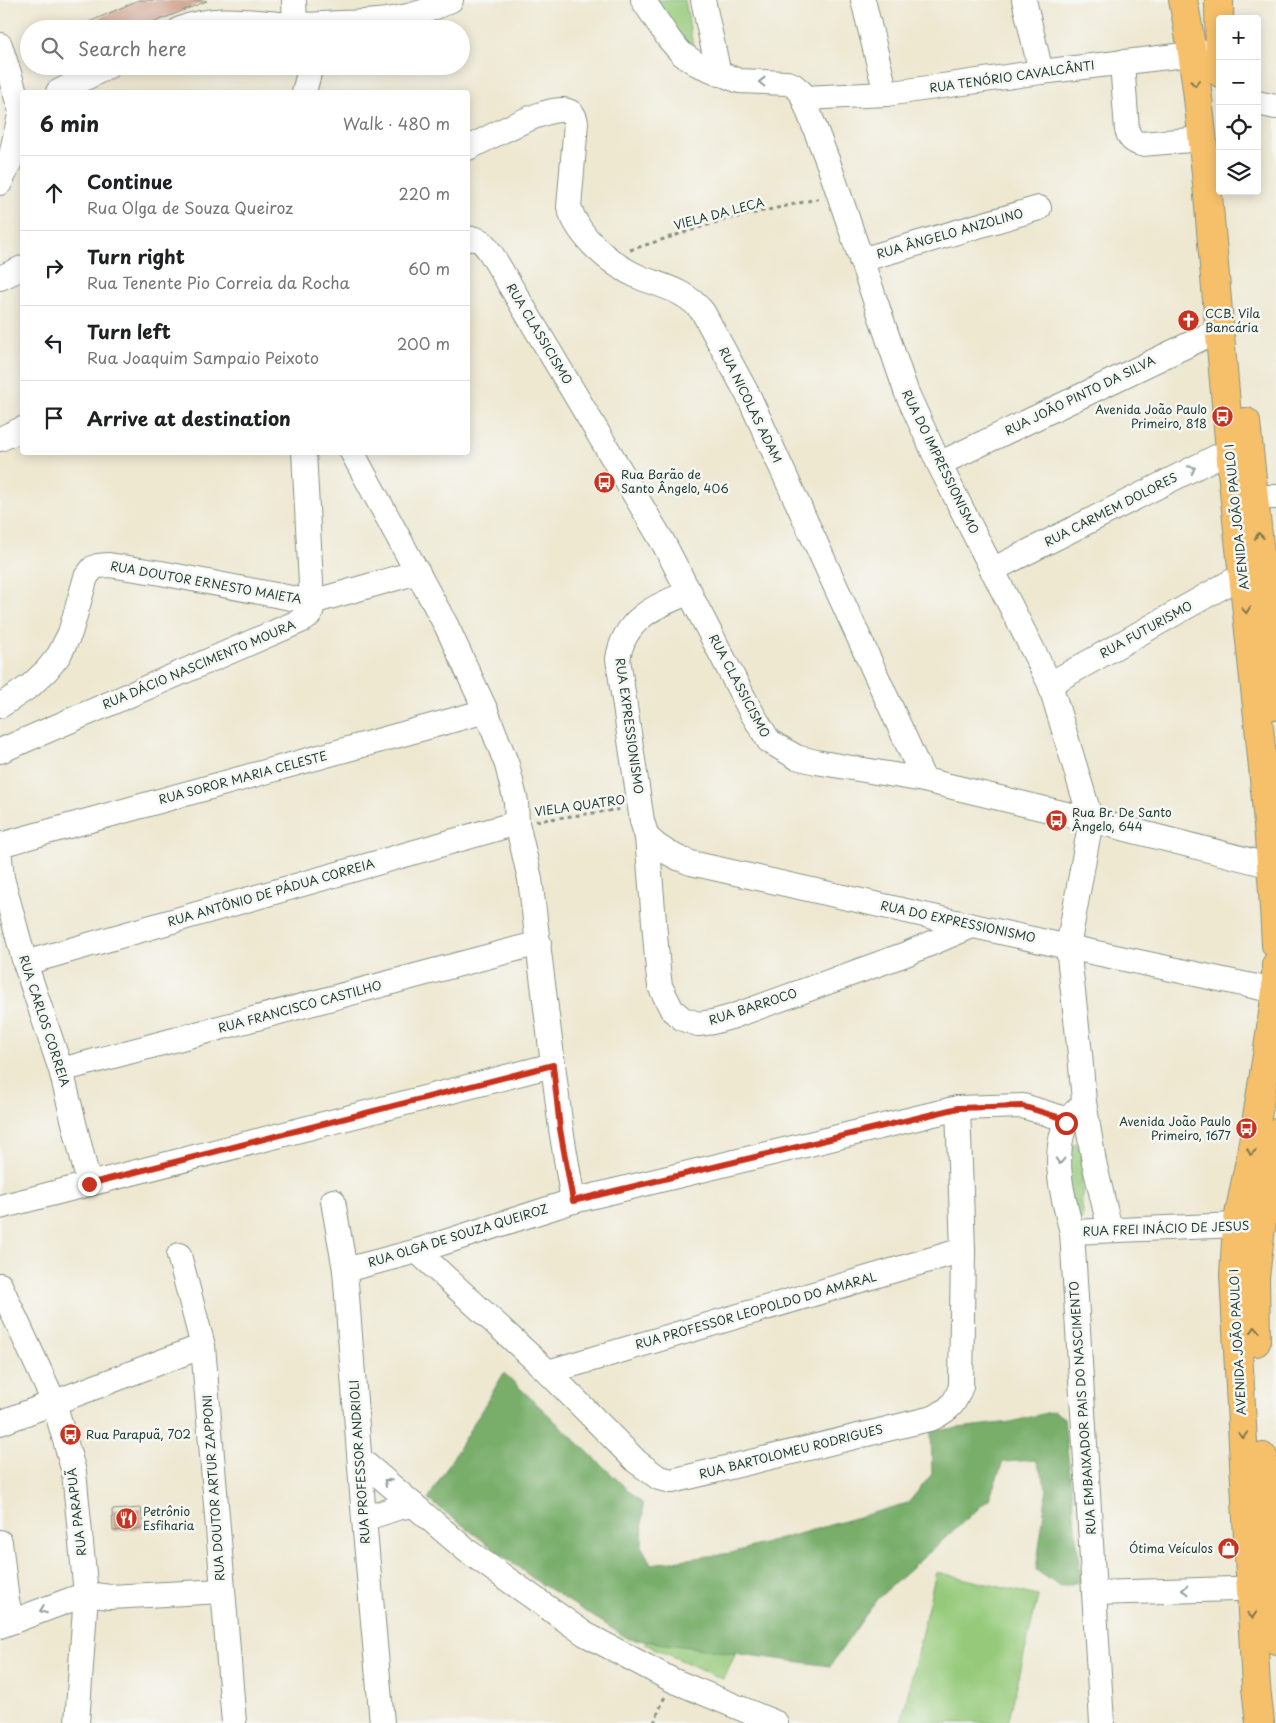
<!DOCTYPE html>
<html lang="en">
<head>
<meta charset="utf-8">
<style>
	body { margin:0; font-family:"Playpen Sans",sans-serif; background:#f6f6f6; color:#202124 }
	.controls { position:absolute; right:15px; top:15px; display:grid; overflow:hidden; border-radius:5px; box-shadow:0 2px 12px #0003 }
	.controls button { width:45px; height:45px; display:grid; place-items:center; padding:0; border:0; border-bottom:1px solid #e0e0e0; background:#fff; color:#202124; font:25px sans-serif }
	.stop { position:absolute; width:15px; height:15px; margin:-11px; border:4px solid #c8321e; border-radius:50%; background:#fff }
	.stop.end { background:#c8321e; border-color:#fff; box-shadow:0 1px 5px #0008 }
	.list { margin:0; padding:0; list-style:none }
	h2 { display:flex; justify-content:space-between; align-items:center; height:65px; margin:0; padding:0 20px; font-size:21px }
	h2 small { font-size:16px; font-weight:400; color:#757577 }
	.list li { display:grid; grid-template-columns:32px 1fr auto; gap:15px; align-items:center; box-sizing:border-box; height:75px; padding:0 20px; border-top:1px solid #e0e0e0 }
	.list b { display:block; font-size:19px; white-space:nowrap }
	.list p { margin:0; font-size:16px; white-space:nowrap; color:#757577 }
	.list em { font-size:16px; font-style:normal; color:#757577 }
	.icon { flex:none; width:28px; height:28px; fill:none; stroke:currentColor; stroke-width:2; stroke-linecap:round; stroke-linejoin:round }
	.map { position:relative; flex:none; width:1276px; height:1723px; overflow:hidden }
	.search { position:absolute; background:#fff; box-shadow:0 2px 12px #0003; left:20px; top:20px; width:450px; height:55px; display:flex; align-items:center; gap:12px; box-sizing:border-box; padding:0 18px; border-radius:28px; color:#757577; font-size:19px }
	.panel { position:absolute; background:#fff; box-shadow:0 2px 12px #0003; left:20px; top:90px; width:450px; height:365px; border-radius:5px }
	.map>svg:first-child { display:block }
</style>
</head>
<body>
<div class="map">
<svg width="1276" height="1723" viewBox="0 0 1276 1723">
	<rect width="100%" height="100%" fill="#f6f6f2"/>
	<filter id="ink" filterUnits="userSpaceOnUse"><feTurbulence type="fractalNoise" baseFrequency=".02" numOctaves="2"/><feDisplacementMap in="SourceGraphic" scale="10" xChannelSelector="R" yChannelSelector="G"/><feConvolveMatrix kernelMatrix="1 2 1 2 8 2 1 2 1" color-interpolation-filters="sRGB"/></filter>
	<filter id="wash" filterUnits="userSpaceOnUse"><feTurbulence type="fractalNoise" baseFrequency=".0096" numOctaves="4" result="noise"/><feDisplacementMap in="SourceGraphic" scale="20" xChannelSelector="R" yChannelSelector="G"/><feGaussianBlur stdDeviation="1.12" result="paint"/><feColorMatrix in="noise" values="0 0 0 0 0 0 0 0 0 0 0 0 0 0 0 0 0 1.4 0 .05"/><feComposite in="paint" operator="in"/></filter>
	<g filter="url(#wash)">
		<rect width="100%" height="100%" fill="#eee8d1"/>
		<g fill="#96ca7a" stroke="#5a8457">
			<polygon points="653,0 685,0 693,46 687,51"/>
			<polygon points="1077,1143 1082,1154 1082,1220 1069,1222 1064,1149"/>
			<polygon points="936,1572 1038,1596 1008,1723 901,1723"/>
			<polygon points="664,1601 744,1637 723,1679 645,1644"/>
		</g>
		<polygon fill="#78ae6a" stroke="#4c764f" points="504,1373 643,1504 642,1547 651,1564 731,1553 908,1503 932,1474 931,1431 1011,1422 1054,1411 1064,1418 1081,1581 1060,1587 1036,1570 1047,1489 1036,1460 1003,1462 989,1499 877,1599 830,1666 629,1639 535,1580 428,1499"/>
		<g id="blocks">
			<g fill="#cc9c87">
				<polygon points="139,0 207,1 137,29 73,29"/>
				<polygon points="141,1508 143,1528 113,1531 112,1510"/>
			</g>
		</g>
	</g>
	<g filter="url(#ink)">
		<use href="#blocks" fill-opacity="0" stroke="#869282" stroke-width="1"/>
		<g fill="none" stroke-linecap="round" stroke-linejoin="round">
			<defs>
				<g id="minor">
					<polyline points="294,0 295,25"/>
					<polyline points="643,0 669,39 682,54 697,64 739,81 787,83 793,85 801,92 828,162 906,391 939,464 1050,684 1091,820 1068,947 1080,1054 1084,1102 1094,1162 1110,1230"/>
					<polyline points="703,0 719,74"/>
					<polyline points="863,0 886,94"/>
					<polyline points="1024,0 1041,72"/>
					<path d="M180,29C217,14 256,23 294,25C309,25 325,24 340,23C381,22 414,19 451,0"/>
					<polyline points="0,45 21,111 9,164 0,183"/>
					<path d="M1122,62L1127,130C1130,139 1133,142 1141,144L1203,139"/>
					<polyline points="58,92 109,66"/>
					<polyline points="304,92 311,66"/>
					<polyline points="804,98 886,94 1041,72 1210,52"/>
					<polyline points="1257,103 1276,107"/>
					<path d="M468,148C489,138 542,108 563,110C571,111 575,115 576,123L569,207C579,238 610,264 639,277C664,287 685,290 703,312L749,397L924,780"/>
					<path d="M468,239C481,237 485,245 492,255L664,544L749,708L769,741L796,757L816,762L924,780L1091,820L1276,867"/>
					<polyline points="861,260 1039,208"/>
					<polyline points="0,278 22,268"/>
					<polyline points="0,439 22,429"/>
					<polyline points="352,452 447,627 486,711 507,765 516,802 517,823 530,879 561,1129 573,1201"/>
					<polyline points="939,464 1221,329"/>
					<polyline points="1255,497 1276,497"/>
					<polyline points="992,570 1230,450"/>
					<path d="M690,592C656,606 624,618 618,659L642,821L647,837L658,970L660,986L672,1010L683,1019L698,1024L713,1022L731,1017L906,954L972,926"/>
					<polyline points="1050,684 1243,575"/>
					<polyline points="0,706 30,686 47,670 59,655 70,633 86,577 93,568 98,566 109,565 161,573 312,602 418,572"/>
					<path d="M0,751L305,619C312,614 312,610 312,602L304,452"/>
					<path d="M647,837C660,850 673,857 691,863L1068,947L1276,991"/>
					<polyline points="0,845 486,711"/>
					<polyline points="0,858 2,878 25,963 61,1070 89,1184"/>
					<polyline points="25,963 517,823"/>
					<polyline points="61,1070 539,943"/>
					<path d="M1077,1110C1073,1114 1067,1119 1065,1125C1052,1160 1063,1198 1072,1232L1102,1723"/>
					<polyline points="333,1201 345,1270 364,1519 382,1723"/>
					<polyline points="0,1207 553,1065"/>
					<polyline points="1072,1232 1237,1225 1255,1227"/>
					<path d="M417,1251L548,1372L637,1462L659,1478L672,1481L933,1418C950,1409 955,1404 961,1386L963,1250L958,1108"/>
					<polyline points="179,1255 203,1346 234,1723"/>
					<polyline points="345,1270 417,1251 573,1201 958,1108 1023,1106 1068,1120"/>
					<polyline points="0,1285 54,1402 74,1472 86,1594 77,1723"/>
					<polyline points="548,1372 963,1250"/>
					<polyline points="0,1423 203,1346"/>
					<polyline points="360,1459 466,1550 585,1634 672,1680 776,1723"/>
					<polyline points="364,1519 397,1508 414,1505"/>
					<polyline points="0,1542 7,1601 12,1621"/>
					<polyline points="1095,1593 1269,1588"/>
					<polyline points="0,1626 86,1594 110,1597 222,1591"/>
				</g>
				<g id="major">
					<path d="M1183,0C1195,60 1201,123 1207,184C1215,273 1222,362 1230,451C1246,615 1268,779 1276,945"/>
					<polyline points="1219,0 1220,73"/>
					<polyline points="1246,422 1276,706"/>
					<polyline points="1256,1342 1255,1277 1261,1227 1276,1133"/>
					<polyline points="1263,1457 1276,1640"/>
					<polyline points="1260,1723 1256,1687 1234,1275 1237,1225 1251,1155 1268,1049 1276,991 1276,965"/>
				</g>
			</defs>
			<use href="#minor" stroke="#869282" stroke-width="26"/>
			<use href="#major" stroke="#869282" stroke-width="30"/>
			<g stroke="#869282" stroke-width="3" stroke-dasharray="4 4" stroke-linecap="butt">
				<polyline points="630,250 720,221 821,198"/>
				<polyline points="536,821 622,809"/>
				<polyline points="654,1723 665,1696"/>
			</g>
			<use href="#minor" stroke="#fff" stroke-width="24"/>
			<use href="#major" stroke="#f6c06b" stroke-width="28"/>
		</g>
		<defs><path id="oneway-chevron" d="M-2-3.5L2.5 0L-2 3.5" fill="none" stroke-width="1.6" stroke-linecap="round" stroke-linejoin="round" transform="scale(1.25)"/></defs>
		<g stroke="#8f9e9a">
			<use href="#oneway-chevron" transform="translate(762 82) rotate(-179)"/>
			<use href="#oneway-chevron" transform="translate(1192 469) rotate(-27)"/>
			<use href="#oneway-chevron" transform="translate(1060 1161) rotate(91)"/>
			<use href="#oneway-chevron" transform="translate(387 1482) rotate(-139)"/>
			<use href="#oneway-chevron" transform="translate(1185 1590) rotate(178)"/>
			<use href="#oneway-chevron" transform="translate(43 1610) rotate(159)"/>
		</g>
		<g stroke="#80784d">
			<use href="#oneway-chevron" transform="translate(1195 83) rotate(83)"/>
			<use href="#oneway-chevron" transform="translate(1259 536) rotate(-96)"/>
			<use href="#oneway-chevron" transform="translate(1246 610) rotate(84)"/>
			<use href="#oneway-chevron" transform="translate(1251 1152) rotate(100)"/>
			<use href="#oneway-chevron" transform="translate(1255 1330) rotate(-93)"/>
			<use href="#oneway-chevron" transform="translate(1243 1435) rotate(87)"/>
			<use href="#oneway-chevron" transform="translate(1252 1615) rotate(87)"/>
		</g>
	</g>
	<g fill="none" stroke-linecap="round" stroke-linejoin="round" filter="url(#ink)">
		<polyline stroke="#c8321e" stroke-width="6" points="89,1184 553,1065 560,1129 573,1201 958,1108 1022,1106 1068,1120 1066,1123"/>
	</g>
	<defs>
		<symbol id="church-disc" viewBox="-11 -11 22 22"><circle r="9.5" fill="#c8321e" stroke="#f6f6f2"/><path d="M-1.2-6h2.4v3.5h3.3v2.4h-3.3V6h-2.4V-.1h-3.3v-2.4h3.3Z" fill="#fff"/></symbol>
		<symbol id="bus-disc" viewBox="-11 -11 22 22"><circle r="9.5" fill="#c8321e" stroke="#f6f6f2"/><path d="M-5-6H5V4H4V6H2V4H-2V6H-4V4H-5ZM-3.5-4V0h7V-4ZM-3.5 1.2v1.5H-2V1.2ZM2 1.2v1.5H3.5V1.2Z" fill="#fff"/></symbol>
		<symbol id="restaurant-disc" viewBox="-11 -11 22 22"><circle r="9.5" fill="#c8321e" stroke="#f6f6f2"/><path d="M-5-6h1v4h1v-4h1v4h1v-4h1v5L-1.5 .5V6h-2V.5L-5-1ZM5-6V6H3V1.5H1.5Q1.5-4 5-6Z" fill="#fff"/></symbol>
		<symbol id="shop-disc" viewBox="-11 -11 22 22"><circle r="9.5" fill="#c8321e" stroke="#f6f6f2"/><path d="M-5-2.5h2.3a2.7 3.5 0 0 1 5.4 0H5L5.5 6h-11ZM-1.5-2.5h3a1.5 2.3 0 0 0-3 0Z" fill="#fff"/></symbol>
	</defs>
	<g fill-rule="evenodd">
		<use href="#church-disc" x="1176" y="308" width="25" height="25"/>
		<use href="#bus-disc" x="1210" y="404" width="25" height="25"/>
		<use href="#bus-disc" x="592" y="470" width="25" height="25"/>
		<use href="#bus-disc" x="1044" y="808" width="25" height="25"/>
		<use href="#bus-disc" x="1234" y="1116" width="25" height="25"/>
		<use href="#bus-disc" x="58" y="1422" width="25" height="25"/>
		<use href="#restaurant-disc" x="114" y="1506" width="25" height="25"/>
		<use href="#shop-disc" x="1216" y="1536" width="25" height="25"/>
	</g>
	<g text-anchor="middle" stroke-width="5" stroke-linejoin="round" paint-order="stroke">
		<g font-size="12" fill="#1f3d34" stroke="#f6f6f2">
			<text transform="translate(1012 77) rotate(-8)" y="4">RUA TENÓRIO CAVALCÂNTI</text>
			<text transform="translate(719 214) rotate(-15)" y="4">VIELA DA LECA</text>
			<text transform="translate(950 234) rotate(-16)" y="4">RUA ÂNGELO ANZOLINO</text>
			<text transform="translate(539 334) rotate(59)" y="4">RUA CLASSICISMO</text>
			<text transform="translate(1080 396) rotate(-26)" y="4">RUA JOÃO PINTO DA SILVA</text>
			<text transform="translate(750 405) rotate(64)" y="4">RUA NICOLAS ADAM</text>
			<text transform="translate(940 462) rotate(64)" y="4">RUA DO IMPRESSIONISMO</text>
			<text transform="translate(1111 510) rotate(-27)" y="4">RUA CARMEM DOLORES</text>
			<text transform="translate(1237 517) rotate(-96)" y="4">AVENIDA JOÃO PAULO I</text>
			<text transform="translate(206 583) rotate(10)" y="4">RUA DOUTOR ERNESTO MAIETA</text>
			<text transform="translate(1146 630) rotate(-29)" y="4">RUA FUTURISMO</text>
			<text transform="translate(199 665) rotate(-23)" y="4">RUA DÁCIO NASCIMENTO MOURA</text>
			<text transform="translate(739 686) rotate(62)" y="4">RUA CLASSICISMO</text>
			<text transform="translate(629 726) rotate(82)" y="4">RUA EXPRESSIONISMO</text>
			<text transform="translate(243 778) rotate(-15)" y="4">RUA SOROR MARIA CELESTE</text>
			<text transform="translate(580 806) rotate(-8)" y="4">VIELA QUATRO</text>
			<text transform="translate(271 893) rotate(-16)" y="4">RUA ANTÔNIO DE PÁDUA CORREIA</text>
			<text transform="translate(958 922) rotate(12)" y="4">RUA DO EXPRESSIONISMO</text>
			<text transform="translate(300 1007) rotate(-15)" y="4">RUA FRANCISCO CASTILHO</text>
			<text transform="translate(753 1007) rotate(-18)" y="4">RUA BARROCO</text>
			<text transform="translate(44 1021) rotate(72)" y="4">RUA CARLOS CORREIA</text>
			<text transform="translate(1166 1229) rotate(-2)" y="4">RUA FREI INÁCIO DE JESUS</text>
			<text transform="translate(458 1236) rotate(-17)" y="4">RUA OLGA DE SOUZA QUEIROZ</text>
			<text transform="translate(756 1311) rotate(-16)" y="4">RUA PROFESSOR LEOPOLDO DO AMARAL</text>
			<text transform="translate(1238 1342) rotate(-93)" y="4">AVENIDA JOÃO PAULO I</text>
			<text transform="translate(1083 1408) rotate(-94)" y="4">RUA EMBAIXADOR PAIS DO NASCIMENTO</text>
			<text transform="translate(791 1452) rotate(-14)" y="4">RUA BARTOLOMEU RODRIGUES</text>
			<text transform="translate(360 1462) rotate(-94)" y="4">RUA PROFESSOR ANDRIOLI</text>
			<text transform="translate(214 1488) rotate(-94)" y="4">RUA DOUTOR ARTUR ZAPPONI</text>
			<text transform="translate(77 1512) rotate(-97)" y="4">RUA PARAPUÃ</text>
		</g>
		<g font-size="12" fill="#1f3d34" stroke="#f6f6f2" text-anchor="start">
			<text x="1205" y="318">CCB. Vila<tspan x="1205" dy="14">Bancária</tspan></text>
			<text x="1207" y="414" text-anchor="end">Avenida João Paulo<tspan x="1207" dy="14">Primeiro, 818</tspan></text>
			<text x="621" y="479">Rua Barão de<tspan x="621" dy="14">Santo Ângelo, 406</tspan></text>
			<text x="1072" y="817">Rua Br. De Santo<tspan x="1072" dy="14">Ângelo, 644</tspan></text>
			<text x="1231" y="1126" text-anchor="end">Avenida João Paulo<tspan x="1231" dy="14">Primeiro, 1677</tspan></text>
			<text x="86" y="1439">Rua Parapuã, 702</text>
			<text x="143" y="1516">Petrônio<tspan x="143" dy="14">Esfiharia</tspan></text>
			<text x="1213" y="1553" text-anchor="end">Ótima Veículos</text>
		</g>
	</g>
</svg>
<div class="controls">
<button>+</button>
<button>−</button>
<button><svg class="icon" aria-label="locate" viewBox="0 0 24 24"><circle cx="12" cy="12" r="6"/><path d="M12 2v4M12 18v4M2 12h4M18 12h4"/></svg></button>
<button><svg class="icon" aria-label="layers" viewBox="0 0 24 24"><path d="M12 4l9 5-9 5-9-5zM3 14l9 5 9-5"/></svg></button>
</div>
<div class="stop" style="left:1066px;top:1123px"></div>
<div class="stop end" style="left:89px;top:1184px"></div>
<div class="search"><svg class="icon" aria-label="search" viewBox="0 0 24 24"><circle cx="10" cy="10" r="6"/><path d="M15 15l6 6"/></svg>Search here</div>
<section class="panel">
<h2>6 min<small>Walk · 480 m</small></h2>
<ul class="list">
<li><svg class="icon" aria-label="ahead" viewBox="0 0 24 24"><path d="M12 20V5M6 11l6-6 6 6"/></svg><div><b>Continue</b><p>Rua Olga de Souza Queiroz</p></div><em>220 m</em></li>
<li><svg class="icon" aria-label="right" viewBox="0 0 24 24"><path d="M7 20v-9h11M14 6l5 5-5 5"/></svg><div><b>Turn right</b><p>Rua Tenente Pio Correia da Rocha</p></div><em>60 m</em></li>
<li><svg class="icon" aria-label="left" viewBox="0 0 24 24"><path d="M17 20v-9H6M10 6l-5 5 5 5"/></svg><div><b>Turn left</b><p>Rua Joaquim Sampaio Peixoto</p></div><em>200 m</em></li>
<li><svg class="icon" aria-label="arrive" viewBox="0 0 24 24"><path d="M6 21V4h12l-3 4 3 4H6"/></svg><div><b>Arrive at destination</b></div></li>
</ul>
</section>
</div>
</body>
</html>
